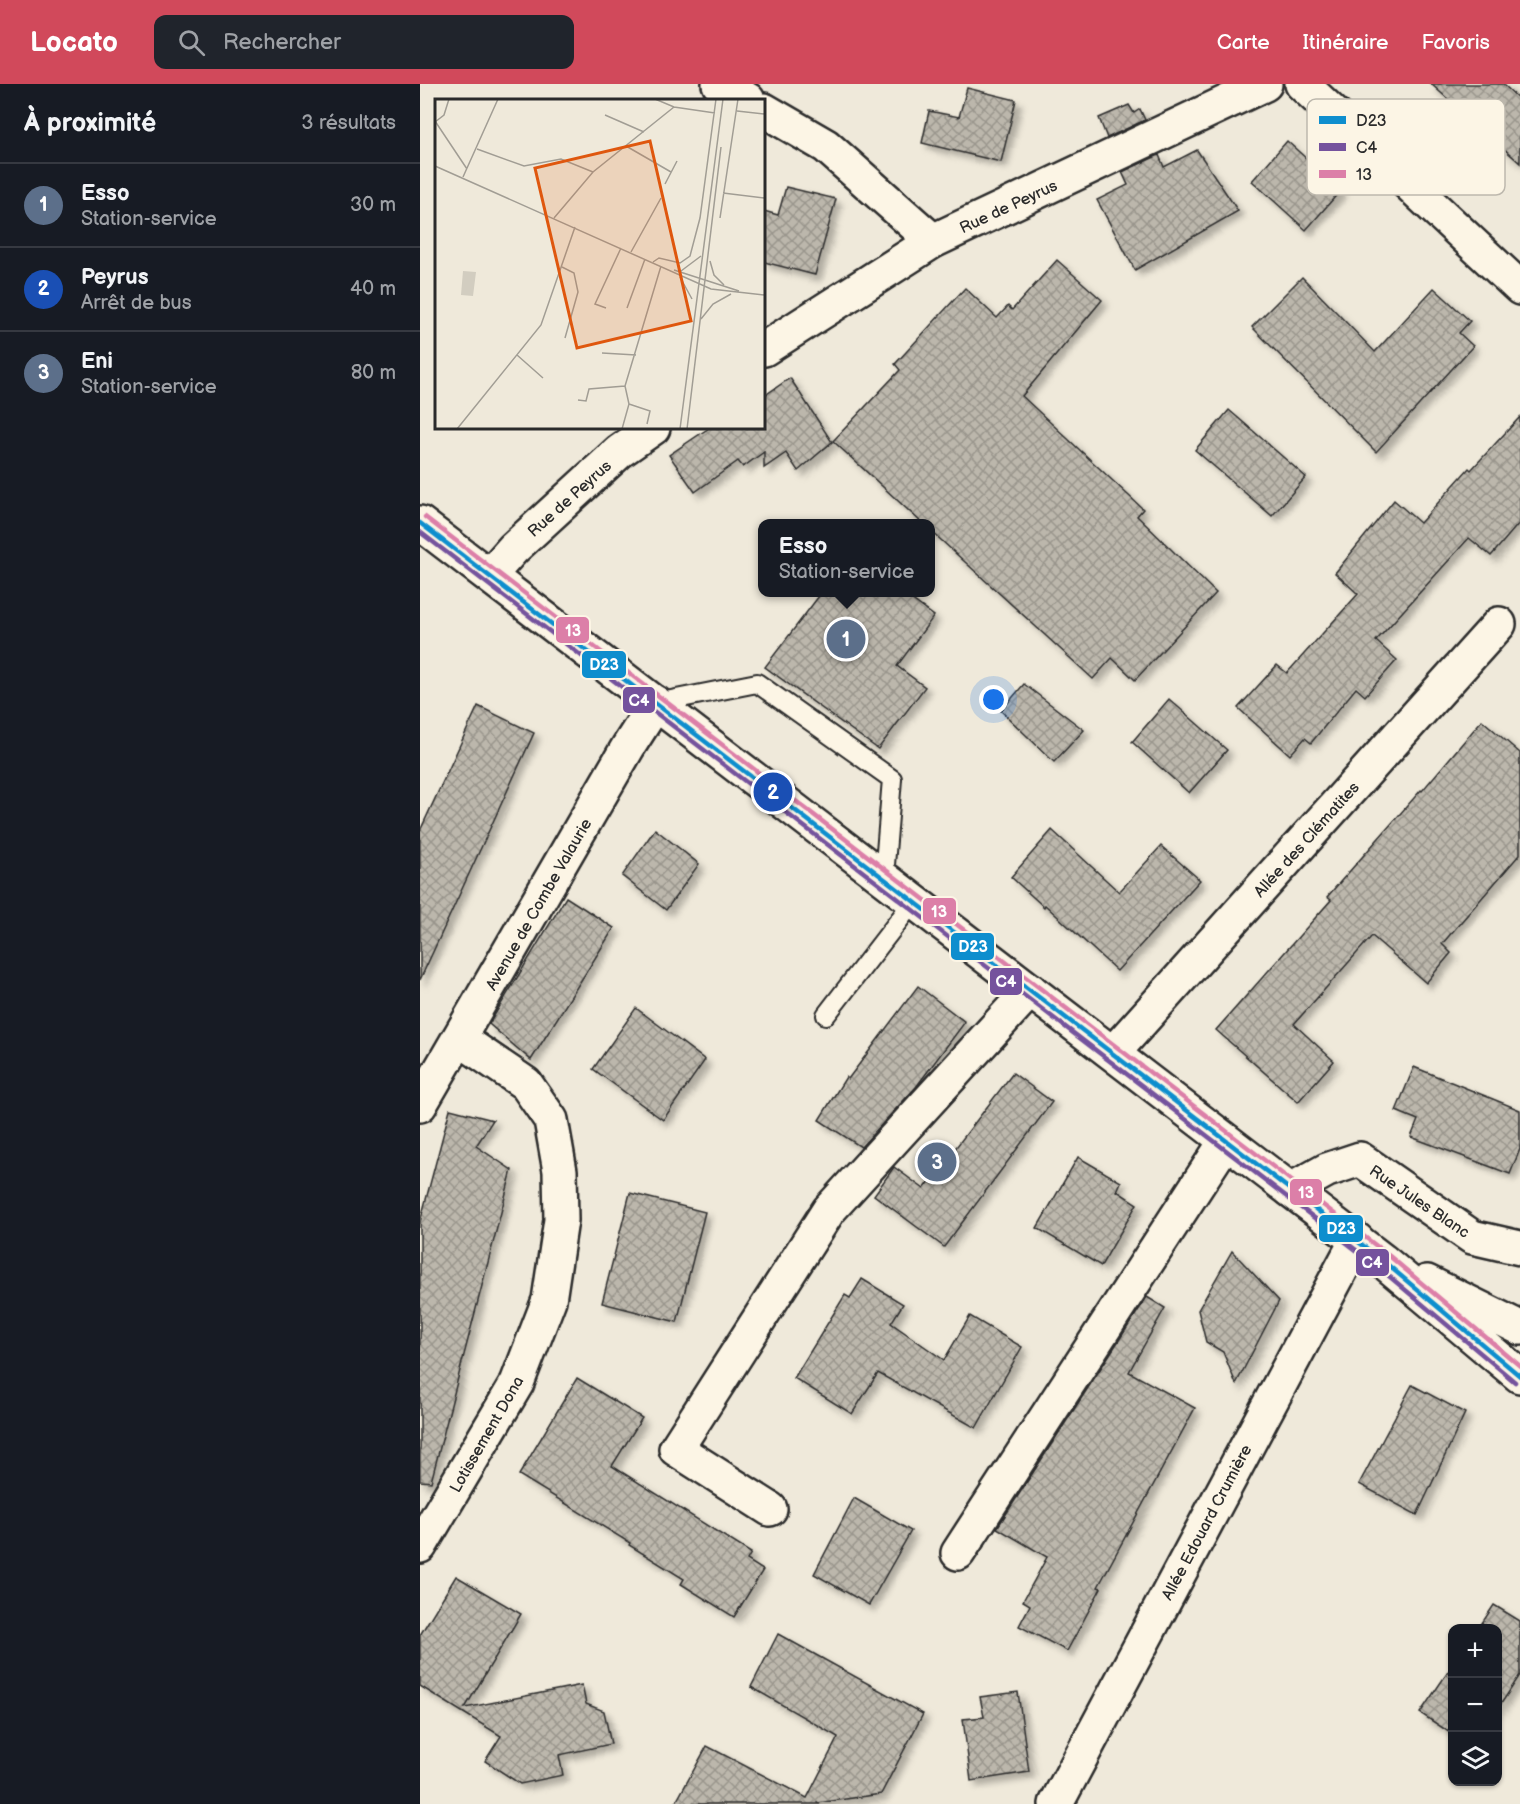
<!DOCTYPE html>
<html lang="fr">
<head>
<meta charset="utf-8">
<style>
	body { margin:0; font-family:"Balsamiq Sans",sans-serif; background:#20242c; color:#f1f3f6 }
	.controls { position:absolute; right:18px; bottom:18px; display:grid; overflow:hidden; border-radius:12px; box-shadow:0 2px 4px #0004 }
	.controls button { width:54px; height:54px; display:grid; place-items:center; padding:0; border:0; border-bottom:2px solid #363941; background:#171b24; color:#f1f3f6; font:30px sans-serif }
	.you { position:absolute; left:574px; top:616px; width:21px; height:21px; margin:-15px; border:4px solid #fff; border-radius:50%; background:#1a73e8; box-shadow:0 0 0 9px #1a73e833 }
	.badge { display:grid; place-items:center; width:39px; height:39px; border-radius:50%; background:#d1495b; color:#fff; font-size:20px; font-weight:700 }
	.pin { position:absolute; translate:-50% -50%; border:3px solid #fff; box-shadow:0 2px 6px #0006 }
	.popup { position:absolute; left:338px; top:435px; width:177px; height:78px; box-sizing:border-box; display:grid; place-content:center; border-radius:12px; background:#171b24; filter:drop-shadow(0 2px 4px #0005); font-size:20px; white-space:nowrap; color:#9ea1a6 }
	.popup b { font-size:22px; color:#f1f3f6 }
	.popup::after { content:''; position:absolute; left:50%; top:100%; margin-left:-12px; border:12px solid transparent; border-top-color:#171b24 }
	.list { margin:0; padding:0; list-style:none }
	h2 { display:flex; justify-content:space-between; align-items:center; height:78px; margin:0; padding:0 24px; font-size:26px }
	h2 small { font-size:20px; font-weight:400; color:#9ea1a6 }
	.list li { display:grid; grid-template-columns:39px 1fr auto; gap:18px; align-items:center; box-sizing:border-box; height:84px; padding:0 24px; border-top:2px solid #363941 }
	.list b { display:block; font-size:22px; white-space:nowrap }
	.list p { margin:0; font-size:20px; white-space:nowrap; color:#9ea1a6 }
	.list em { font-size:20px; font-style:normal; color:#9ea1a6 }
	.icon { flex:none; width:33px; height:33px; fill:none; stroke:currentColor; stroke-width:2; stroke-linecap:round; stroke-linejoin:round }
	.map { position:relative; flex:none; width:1100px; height:1720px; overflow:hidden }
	header { display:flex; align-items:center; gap:36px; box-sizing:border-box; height:84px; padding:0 30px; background:#d1495b; color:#fff }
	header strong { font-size:28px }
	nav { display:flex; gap:33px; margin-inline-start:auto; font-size:21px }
	.search { width:420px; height:54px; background:#20242c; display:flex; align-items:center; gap:15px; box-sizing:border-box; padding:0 21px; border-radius:12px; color:#9ea1a6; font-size:22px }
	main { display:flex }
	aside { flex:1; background:#171b24 }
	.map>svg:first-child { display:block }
</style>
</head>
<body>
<header>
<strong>Locato</strong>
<div class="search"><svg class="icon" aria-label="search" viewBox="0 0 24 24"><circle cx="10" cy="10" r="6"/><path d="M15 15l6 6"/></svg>Rechercher</div>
<nav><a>Carte</a><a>Itinéraire</a><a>Favoris</a></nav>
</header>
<main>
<aside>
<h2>À proximité<small>3 résultats</small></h2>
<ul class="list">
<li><span class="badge" style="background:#5c6f8a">1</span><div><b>Esso</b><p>Station-service</p></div><em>30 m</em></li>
<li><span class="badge" style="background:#1a4fb4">2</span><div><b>Peyrus</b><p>Arrêt de bus</p></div><em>40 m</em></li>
<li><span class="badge" style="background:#5c6f8a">3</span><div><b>Eni</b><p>Station-service</p></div><em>80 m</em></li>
</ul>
</aside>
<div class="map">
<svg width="1100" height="1720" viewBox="0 0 1100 1720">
	<defs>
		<pattern id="building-cross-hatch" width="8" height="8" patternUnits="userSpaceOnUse" patternTransform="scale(1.5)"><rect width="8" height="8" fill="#bcb7ac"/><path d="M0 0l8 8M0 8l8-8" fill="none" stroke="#99958c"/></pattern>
		<filter id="shadow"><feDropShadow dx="5.5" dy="5.5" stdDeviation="3" flood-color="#0004"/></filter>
	</defs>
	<rect width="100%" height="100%" fill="#efe9da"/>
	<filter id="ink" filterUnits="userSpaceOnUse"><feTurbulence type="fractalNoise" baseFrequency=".0167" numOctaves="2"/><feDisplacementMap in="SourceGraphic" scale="12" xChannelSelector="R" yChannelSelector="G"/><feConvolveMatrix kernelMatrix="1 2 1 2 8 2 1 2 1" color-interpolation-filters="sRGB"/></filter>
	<g filter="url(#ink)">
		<g fill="url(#building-cross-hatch)" stroke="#2b2b2b" stroke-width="1.5" filter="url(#shadow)">
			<polygon points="1011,0 1083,0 1100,16 1100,79"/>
			<polygon points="547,4 596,16 581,78 502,59 509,27 539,33"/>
			<polygon points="709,21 714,29 720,25 725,36 687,54 679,34"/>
			<polygon points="867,57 921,106 886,146 832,97"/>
			<polygon points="777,66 818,127 715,186 677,116 708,101 702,88 739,71 744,83"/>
			<polygon points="366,103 416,115 395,191 344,178 344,127 358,131"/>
			<polygon points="637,176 682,216 602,312 723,425 717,432 796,509 715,596 692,574 673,595 510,446 510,440 501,438 413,357 480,286 475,280 545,204 577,234 588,222 592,226"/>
			<polygon points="882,193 955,268 1014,204 1050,237 1039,249 1053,262 956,368 832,243"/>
			<polygon points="370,294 412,358 378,387 366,369 344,384 344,368 323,383 318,377 275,408 249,371 289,344 344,344 344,312"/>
			<polygon points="809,326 886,393 852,432 775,366"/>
			<polygon points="1100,333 1100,438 1071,472 1049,454 956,557 977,576 945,612 936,604 891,659 885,654 870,671 818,624 857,581 867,589 938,510 915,489 974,416 1000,439 1049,384 1051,386"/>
			<polygon points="402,508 482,508 514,532 477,582 505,603 458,665 345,583"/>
			<polygon points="604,600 664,646 634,678 581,627"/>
			<polygon points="749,615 807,666 769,709 712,658"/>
			<polygon points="58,622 114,649 0,896 0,747"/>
			<polygon points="1062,636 1100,669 1100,770 1022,860 1031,869 1006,899 952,852 874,940 914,977 878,1018 796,946 911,816 907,813 1001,706 1002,707"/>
			<polygon points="235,745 279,780 246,826 202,792"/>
			<polygon points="632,746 699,808 741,762 780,796 697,887 625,821 624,823 591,793"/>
			<polygon points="146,813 194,844 111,976 69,940"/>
			<polygon points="498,902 545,938 496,1003 441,1063 399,1036 426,993 428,995"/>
			<polygon points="216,924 285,976 243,1036 173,985"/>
			<polygon points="994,983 1100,1026 1100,1065 1090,1090 991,1053 998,1036 976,1027"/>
			<polygon points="593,989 632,1018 524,1163 454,1111 474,1083 504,1105"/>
			<polygon points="30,1025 73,1036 56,1062 92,1086 11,1398 0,1397 0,1138"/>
			<polygon points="658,1073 701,1098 697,1107 717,1120 681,1182 617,1144"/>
			<polygon points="210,1109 285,1128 257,1238 182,1219"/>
			<polygon points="812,1167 859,1217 816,1300 803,1268 786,1258 778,1226"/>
			<polygon points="442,1195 483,1220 471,1239 524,1276 550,1232 602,1263 556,1344 458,1289 432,1330 374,1294 425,1211 430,1214"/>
			<polygon points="727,1213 745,1224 709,1288 775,1324 678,1503 681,1504 647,1567 599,1542 610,1521 603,1517 627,1473 577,1444"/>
			<polygon points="157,1294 222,1334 192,1382 331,1469 327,1476 343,1486 314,1533 261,1500 264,1495 209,1461 210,1459 99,1391"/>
			<polygon points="992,1301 1045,1329 997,1431 939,1400"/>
			<polygon points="434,1414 491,1447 449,1521 394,1490"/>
			<polygon points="36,1492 101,1530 45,1624 162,1601 166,1620 184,1627 191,1660 139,1671 143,1691 100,1700 65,1677 81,1652 0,1602 0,1551"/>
			<polygon points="1074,1521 1100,1537 1100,1591 1077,1626 1077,1545 1058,1545"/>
			<polygon points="358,1550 503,1630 461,1710 398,1719 400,1720 255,1720 287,1662 387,1714 418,1653 331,1603"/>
			<polygon points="1032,1582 1032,1650 1000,1629"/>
			<polygon points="598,1608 609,1688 551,1697 543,1635 564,1633 560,1613"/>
		</g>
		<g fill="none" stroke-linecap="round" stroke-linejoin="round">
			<defs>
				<g id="service">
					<polyline points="236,619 337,599 472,695 464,793"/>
					<polyline points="406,931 494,817"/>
				</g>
				<g id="minor">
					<polyline points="299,0 328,16"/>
					<polyline points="882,0 1100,204"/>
					<polyline points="344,26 406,62 513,157"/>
					<polyline points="344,265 513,157 845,0"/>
					<polyline points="70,491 93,465 200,367 233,344"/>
					<polyline points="693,969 1079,540"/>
					<polyline points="0,1021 208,663 236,619"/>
					<polyline points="871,1106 907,1086 940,1075 1052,1153 1100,1164"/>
					<polyline points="350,1425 256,1365 409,1126 610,906"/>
					<polyline points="0,1462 97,1299 129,1216 141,1136 140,1087 131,1036 106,1000 40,955"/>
					<polyline points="538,1469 806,1057"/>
					<polyline points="636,1720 937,1156"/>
				</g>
				<g id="secondary">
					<polyline points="0,439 962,1176 1100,1292"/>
					<polyline points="1007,1198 1100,1244"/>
				</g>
			</defs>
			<use href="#service" stroke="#2b2b2b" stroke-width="22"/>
			<use href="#minor" stroke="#2b2b2b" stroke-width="38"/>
			<use href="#secondary" stroke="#2b2b2b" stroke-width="38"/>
			<use href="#service" stroke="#fcf5e5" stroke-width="18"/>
			<use href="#minor" stroke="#fcf5e5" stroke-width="33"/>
			<use href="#secondary" stroke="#fcf5e5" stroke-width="33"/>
			<defs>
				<polyline id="bus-1" points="0,439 962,1176 1100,1292"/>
				<polyline id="bus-2" points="0,448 957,1182 1095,1298"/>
				<polyline id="bus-3" points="5,433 967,1170 1100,1282"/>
			</defs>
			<use href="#bus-1" stroke="#fcf5e5" stroke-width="9"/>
			<use href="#bus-2" stroke="#fcf5e5" stroke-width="9"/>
			<use href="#bus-3" stroke="#fcf5e5" stroke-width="9"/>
			<use href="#bus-1" stroke="#0e8ece" stroke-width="4.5"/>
			<use href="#bus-2" stroke="#75529d" stroke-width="4.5"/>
			<use href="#bus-3" stroke="#dc7fa8" stroke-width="4.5"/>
		</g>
	</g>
	<g text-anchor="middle" stroke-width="6" stroke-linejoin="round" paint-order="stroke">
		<g font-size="16" fill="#2b2b2b" stroke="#fcf5e5">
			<text transform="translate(588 122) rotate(-25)" y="6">Rue de Peyrus</text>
			<text transform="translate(149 414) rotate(-42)" y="6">Rue de Peyrus</text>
			<text transform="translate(886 755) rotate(-48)" y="6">Allée des Clématites</text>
			<text transform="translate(118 820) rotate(-60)" y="6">Avenue de Combe Valaurie</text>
			<text transform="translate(1000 1117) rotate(34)" y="6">Rue Jules Blanc</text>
			<text transform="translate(66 1350) rotate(-60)" y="6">Lotissement Dona</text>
			<text transform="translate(786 1438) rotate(-62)" y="6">Allée Edouard Crumière</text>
		</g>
	</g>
	<g transform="translate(15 15)">
		<rect width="330" height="330" fill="#efe9da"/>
		<path d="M28,172L41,173L38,197L26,196Z" fill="#d2cdc0"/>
		<path fill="none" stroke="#a19d94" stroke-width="1.5" d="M220,0L239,8L280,14M302,12L330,15M170,16L209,33M0,22L32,70M0,23L9,16L14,0M191,47L236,73M42,50L89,67L126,60L158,73M0,67L276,190L330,196M28,78L63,0M230,85L242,62M288,94L330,99M119,119L158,73L239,8M285,119L303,0M196,153L226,99M275,162L279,176L289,186M218,163L224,159L245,164L255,157L265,119L281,0M127,168L139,174L143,193L130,239M239,171L304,192M246,172L266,157M245,178L257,200M171,209L160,205L186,149M192,209L210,160M266,220L278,205L296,195M167,254L201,256M82,256L108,279M143,301L151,302L154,290L190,287M194,305L215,312L212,325M22,330L106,226L140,128M187,330L194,305L190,287L226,167M245,330L288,0M252,330L286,48"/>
		<path fill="#df570e" fill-opacity="0.15" stroke="#df570e" stroke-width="3" d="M215,42L256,222L142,249L100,69Z"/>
		<rect width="330" height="330" fill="none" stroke="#2b2b2b" stroke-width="3"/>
	</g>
	<rect x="887" y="15" width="198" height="96" rx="9" fill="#fcf5e5" stroke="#bdb8ad" stroke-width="1.5"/>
	<rect x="899" y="32" width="27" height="8" fill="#0e8ece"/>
	<rect x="899" y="59" width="27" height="8" fill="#75529d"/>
	<rect x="899" y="86" width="27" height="8" fill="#dc7fa8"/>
	<g font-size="16" fill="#2b2b2b">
		<text x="936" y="42">D23</text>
		<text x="936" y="69">C4</text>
		<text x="936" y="96">13</text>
	</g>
	<g stroke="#fcf5e5" stroke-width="2">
		<rect x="135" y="532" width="35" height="28" rx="6" fill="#dc7fa8"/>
		<rect x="161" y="566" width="46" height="29" rx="6" fill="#0e8ece"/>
		<rect x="202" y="602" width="34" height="28" rx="6" fill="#75529d"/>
		<rect x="502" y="813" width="35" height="28" rx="6" fill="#dc7fa8"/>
		<rect x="530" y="848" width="45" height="29" rx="6" fill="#0e8ece"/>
		<rect x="569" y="883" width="34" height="29" rx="6" fill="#75529d"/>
		<rect x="869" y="1094" width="34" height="28" rx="6" fill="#dc7fa8"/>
		<rect x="898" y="1130" width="46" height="29" rx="6" fill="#0e8ece"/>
		<rect x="935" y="1164" width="35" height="29" rx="6" fill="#75529d"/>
	</g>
	<g font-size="16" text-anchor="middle" font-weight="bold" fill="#fff">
		<text x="153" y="552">13</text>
		<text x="184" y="586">D23</text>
		<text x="219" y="622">C4</text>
		<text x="519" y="833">13</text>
		<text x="553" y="868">D23</text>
		<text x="586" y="903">C4</text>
		<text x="886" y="1114">13</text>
		<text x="921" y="1150">D23</text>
		<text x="952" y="1184">C4</text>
	</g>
</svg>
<div class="controls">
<button>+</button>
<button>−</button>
<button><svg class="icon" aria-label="layers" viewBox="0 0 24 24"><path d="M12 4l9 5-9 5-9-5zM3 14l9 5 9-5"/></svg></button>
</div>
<div class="you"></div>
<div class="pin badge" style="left:426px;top:555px;background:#5c6f8a">1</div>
<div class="popup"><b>Esso</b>Station-service</div>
<div class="pin badge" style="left:353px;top:708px;background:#1a4fb4">2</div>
<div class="pin badge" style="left:517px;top:1078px;background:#5c6f8a">3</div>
</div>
</main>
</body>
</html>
